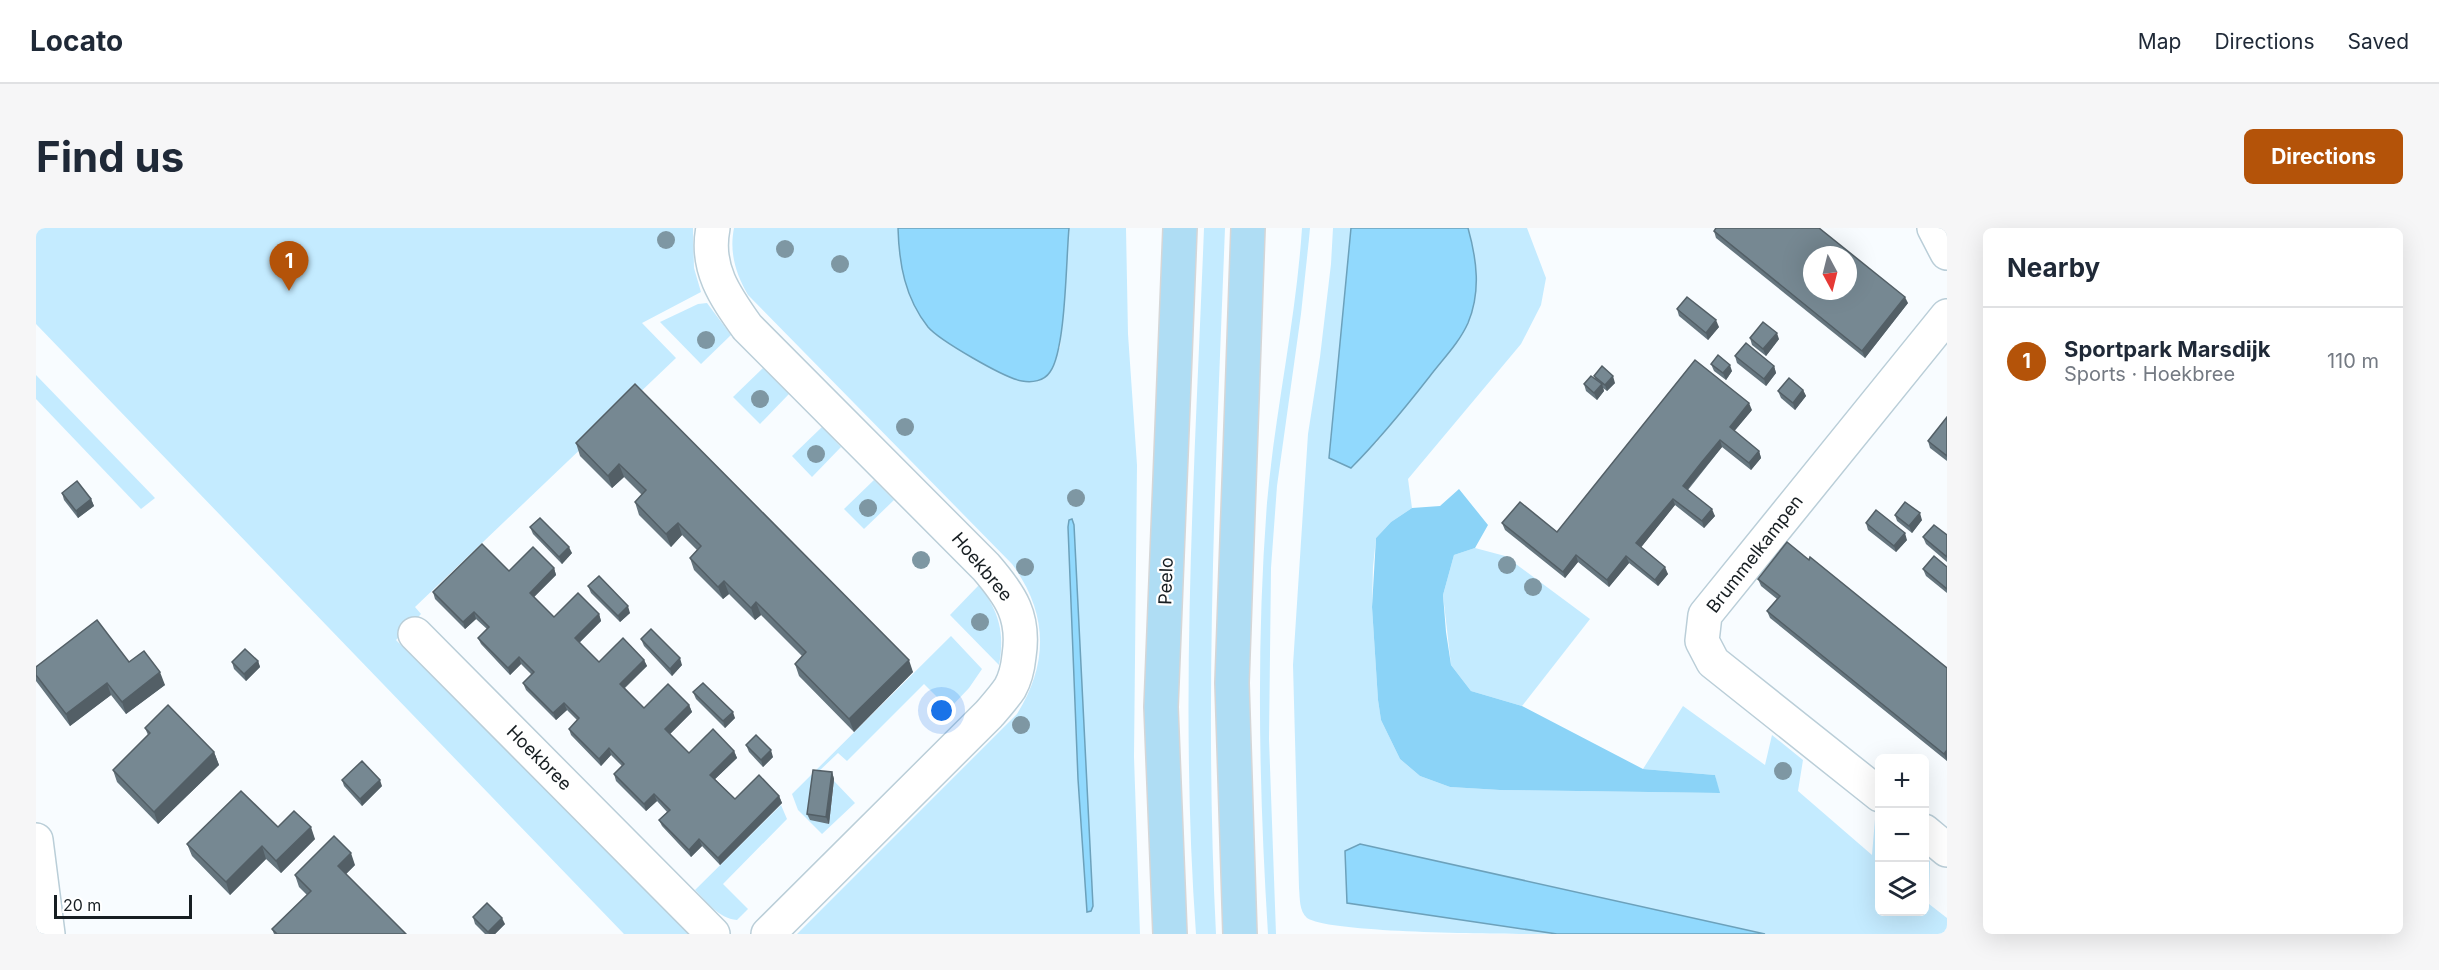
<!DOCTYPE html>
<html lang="en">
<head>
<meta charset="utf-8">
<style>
	body { margin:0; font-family:Inter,sans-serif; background:#f6f6f7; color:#1f2937 }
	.controls { position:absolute; right:18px; bottom:18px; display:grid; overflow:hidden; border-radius:9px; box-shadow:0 6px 24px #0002 }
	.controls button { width:54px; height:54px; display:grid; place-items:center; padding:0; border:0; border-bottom:2px solid #e0e1e3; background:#fff; color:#1f2937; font:30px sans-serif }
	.compass { position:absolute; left:1767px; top:18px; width:54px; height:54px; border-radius:50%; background:#fff; box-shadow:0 6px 24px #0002; rotate:173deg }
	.scale { position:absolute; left:18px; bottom:15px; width:138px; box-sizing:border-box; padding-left:6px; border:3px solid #171e22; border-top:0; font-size:16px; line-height:21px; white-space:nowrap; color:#171e22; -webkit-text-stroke:4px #fff; paint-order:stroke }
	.you { position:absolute; left:906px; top:483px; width:21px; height:21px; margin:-15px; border:4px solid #fff; border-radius:50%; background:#1a73e8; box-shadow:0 0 0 9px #1a73e833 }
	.badge { display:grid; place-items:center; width:39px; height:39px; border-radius:50%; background:#b45309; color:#fff; font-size:20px; font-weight:700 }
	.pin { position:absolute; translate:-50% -50px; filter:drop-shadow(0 2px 3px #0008) }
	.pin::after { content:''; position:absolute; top:32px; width:21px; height:18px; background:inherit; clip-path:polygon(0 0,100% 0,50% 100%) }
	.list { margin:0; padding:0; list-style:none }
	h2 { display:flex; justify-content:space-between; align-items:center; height:78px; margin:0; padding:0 24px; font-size:26px }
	h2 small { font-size:20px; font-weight:400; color:#747a83 }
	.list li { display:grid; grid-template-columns:39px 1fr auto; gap:18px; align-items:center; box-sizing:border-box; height:108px; padding:0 24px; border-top:2px solid #e0e1e3 }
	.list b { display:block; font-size:22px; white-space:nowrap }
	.list p { margin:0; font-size:20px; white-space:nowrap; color:#747a83 }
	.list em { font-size:20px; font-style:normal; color:#747a83 }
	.icon { flex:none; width:33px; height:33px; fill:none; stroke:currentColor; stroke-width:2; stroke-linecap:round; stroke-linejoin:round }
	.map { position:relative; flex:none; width:1911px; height:706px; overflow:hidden; border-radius:9px }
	header { display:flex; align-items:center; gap:36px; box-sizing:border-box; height:84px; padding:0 30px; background:#fff; border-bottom:2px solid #e0e1e3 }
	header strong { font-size:28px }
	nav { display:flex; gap:33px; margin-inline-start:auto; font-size:21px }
	.intro { display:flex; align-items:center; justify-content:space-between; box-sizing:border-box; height:144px; padding:0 36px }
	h1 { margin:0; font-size:42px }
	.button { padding:15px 27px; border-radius:9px; background:#b45309; color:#fff; font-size:21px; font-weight:700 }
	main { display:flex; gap:36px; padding:0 36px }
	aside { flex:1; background:#fff; border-radius:9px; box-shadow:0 6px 24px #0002 }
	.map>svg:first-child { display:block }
</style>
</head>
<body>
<header>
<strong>Locato</strong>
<nav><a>Map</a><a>Directions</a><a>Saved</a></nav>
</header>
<div class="intro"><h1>Find us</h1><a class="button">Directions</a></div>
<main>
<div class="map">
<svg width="1911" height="706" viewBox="0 0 1911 706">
	<rect width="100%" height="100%" fill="#f8fcff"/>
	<g fill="#c4ebff" fill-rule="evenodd">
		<polygon points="0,0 657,0 658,40 665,64 606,95 640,130 379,379 385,386 360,412 653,706 588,706 0,96"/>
		<path d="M698,0H862L863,21L918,119L960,142L1024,120L1033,0H1090L1092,106L1101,237L1098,529L1104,706H761L981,486C1013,435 1012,385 976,336L712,67C700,46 693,25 698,0ZM1036,291L1038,297L1057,678L1055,683H1051L1042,551L1032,299L1033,292Z"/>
		<path d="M1168,0H1189C1180,236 1168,470 1180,706H1160C1143,471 1159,235 1168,0Z"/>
		<path d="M1266,0H1274L1273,11L1265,86L1241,258L1235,340L1233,511L1240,706H1232C1223,563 1220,418 1231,275C1239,183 1260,92 1266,0Z"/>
		<path d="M1297,0H1315L1293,230L1340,215L1417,120L1437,19L1432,0H1491L1510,50L1505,77L1485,116L1372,251L1376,280L1355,294L1340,310L1337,339L1336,379L1342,472L1345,492L1364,531L1384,548L1414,559L1464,562L1683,565L1679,547L1607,541L1647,478L1729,537L1736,507L1767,532L1762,563L1836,627L1839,591L1843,594L1844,684H1888L1889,629L1894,633L1893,676L1911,690V706H1729L1324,616L1311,675L1521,706C1480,706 1295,706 1271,690C1263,683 1264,670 1263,660L1257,437L1272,206L1284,129L1295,36Z"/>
		<polygon points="671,75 695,107 665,136 624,94 662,76"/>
		<polygon points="727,140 753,166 724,196 697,169"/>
		<polygon points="0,147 119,270 105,281 0,171"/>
		<polygon points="786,199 805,219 776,249 756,228"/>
		<polygon points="838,252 858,272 828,301 808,281"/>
		<polygon points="1439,320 1469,328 1554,391 1486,478 1435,463 1415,437 1407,367 1418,327"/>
		<path d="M943,357C963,383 969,405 963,437L914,387Z"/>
		<polygon points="915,408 946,441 933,460 913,481 888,456 811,533 802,525 781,545 793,595 798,553 819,575 786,606 762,582 756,566"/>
		<path d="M745,577L751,591L687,656L712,681L701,692C682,690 671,674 659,662Z"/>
	</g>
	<polygon fill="#8bd3f7" points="1423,261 1452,297 1439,320 1418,327 1407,367 1410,404 1415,437 1435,463 1486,478 1607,541 1679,547 1684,565 1464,562 1414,559 1384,548 1364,531 1345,492 1342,472 1336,379 1340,310 1355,294 1376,280 1404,278"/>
	<g fill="#91d9fd" stroke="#6ca1bb" stroke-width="1.5">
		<path d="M862,0H1033C1030,31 1030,122 1014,144C1008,153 996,155 986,153C968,150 903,112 892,99C869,70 863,36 862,0Z"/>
		<path d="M1315,0H1432C1441,32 1445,64 1432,95C1423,115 1407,131 1394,148C1369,180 1344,211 1315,240L1293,230Z"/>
		<polygon points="1036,291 1038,297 1057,678 1055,683 1051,684 1042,551 1032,299 1033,292"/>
		<polygon points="1324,616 1729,706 1521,706 1311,675 1309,623"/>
	</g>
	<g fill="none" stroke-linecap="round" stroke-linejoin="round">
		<defs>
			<g id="minor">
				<path d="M677,0C669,40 689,68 711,99L950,339C975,368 989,389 983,428C982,438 979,451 974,460C968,469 960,478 953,486L732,706"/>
				<polyline points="1898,0 1911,25"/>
				<polyline points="379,406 677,706"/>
				<polyline points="1844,567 1677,434 1666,413 1669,387 1911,88"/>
				<polyline points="1888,603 1911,622"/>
				<polyline points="0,612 12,706"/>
			</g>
			<g id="major">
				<polyline points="1134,706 1125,479 1144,0"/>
				<polyline points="1204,706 1196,455 1212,0"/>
			</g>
		</defs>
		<use href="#minor" stroke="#baced8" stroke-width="36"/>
		<use href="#major" stroke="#d5d6d7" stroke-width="36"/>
		<use href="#minor" stroke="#fff" stroke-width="33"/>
		<use href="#major" stroke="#afddf4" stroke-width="33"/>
	</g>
	<g fill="#7e97a3">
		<circle cx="630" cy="12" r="9"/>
		<circle cx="749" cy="21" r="9"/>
		<circle cx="804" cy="36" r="9"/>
		<circle cx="670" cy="112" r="9"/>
		<circle cx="724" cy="171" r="9"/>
		<circle cx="869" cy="199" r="9"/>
		<circle cx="780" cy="226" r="9"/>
		<circle cx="1040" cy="270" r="9"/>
		<circle cx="832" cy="280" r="9"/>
		<circle cx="885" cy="332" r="9"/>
		<circle cx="1471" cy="337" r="9"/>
		<circle cx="989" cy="339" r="9"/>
		<circle cx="1497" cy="359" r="9"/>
		<circle cx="944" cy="394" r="9"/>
		<circle cx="985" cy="497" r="9"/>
		<circle cx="1747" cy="543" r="9"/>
	</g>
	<g fill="#65757e">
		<polygon points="1678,3 1872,75 1829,130 1680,10"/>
		<polygon points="1641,81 1683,99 1672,112 1643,88"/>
		<polygon points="1714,110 1743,111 1730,128 1716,117"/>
		<polygon points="1699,128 1738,138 1740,145 1730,158 1701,135"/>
		<polygon points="1675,136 1696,143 1690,152 1678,143"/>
		<polygon points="1558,148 1579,155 1571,163 1567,160 1568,163 1561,172 1550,163 1548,156 1559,151"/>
		<polygon points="599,156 877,444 818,504 763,448 759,436 766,428 725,387 719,392 693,366 687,371 658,342 654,330 661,322 646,307 635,319 603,287 599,274 606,267 588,249 576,260 544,228 540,215"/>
		<polygon points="1767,162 1770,168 1759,182 1745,170 1742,163"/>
		<polygon points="1716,182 1698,203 1723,223 1725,230 1715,242 1686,219 1652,262 1679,288 1668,300 1639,277 1605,319 1632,346 1622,358 1593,335 1573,359 1542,334 1529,350 1469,302 1466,295 1521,304"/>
		<polygon points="1911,189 1911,233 1894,220 1892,213"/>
		<polygon points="26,265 55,271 58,278 42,290 28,272"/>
		<polygon points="1859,287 1886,292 1876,305 1861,293"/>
		<polygon points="1830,295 1871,312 1860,324 1832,302"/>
		<polygon points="494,299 536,325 526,336 497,306"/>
		<polygon points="1911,307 1911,334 1890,316 1887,309"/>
		<polygon points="1773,332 1911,440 1911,533 1734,390 1731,383 1741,371 1725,358 1722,351"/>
		<polygon points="1911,339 1911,365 1890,348 1887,341"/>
		<polygon points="518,340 520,347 498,369 518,389 563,386 565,393 543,415 563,434 608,432 611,438 589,460 608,480 653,477 656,484 634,506 653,525 698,523 701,530 679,551 699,571 743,568 746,575 684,637 666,618 655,629 626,598 623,592 631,584 621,573 610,583 580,553 578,546 586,538 575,527 565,538 535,507 533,501 541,492 531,482 520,492 490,462 487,455 496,447 485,436 474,447 445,416 442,410 451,401 440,391 429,401 399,371 397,364 473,343"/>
		<polygon points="552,358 594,385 584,394 555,365"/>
		<polygon points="605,411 646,437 636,448 608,418"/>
		<polygon points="222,433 224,439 210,453 198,441 196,434"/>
		<polygon points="93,434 129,457 90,486 75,467 34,498 0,453 0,439"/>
		<polygon points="657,464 699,490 689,500 660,471"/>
		<polygon points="109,500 178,524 183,537 122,596 81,554 77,542 112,507"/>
		<polygon points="710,517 737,529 727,539 713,524"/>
		<polygon points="796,544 798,551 793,596 774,592 771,586"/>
		<polygon points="306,552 346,558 326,578 308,558"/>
		<polygon points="242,599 279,611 245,645 230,631 194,667 156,628 151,616"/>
		<polygon points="319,637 310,646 370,706 238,706 236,701 271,667 263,659 259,647"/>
		<polygon points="437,689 469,696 459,706 449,706 439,696"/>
	</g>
	<g fill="#535f66">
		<polygon points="1869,69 1872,75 1829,130 1826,123"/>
		<polygon points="1680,92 1683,99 1672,112 1670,105"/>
		<polygon points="1741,105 1743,111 1730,128 1727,121"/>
		<polygon points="1694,137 1696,143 1690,152 1687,145"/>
		<polygon points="1738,138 1740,145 1730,158 1728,151"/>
		<polygon points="1577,148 1579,155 1571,163 1569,157"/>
		<polygon points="1566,156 1568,163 1561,172 1558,165"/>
		<polygon points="1767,162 1770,168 1759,182 1757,175"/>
		<polygon points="1713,175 1716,182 1696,206 1694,199"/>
		<polygon points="1684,212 1686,219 1649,264 1647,258"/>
		<polygon points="1723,223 1725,230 1715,242 1713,235"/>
		<polygon points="583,236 588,249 576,260 572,248"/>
		<polygon points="55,271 58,278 42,290 40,283"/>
		<polygon points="1637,271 1639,277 1603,322 1600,315"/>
		<polygon points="1676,281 1679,288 1668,300 1666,293"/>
		<polygon points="1884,285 1886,292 1876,305 1873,298"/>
		<polygon points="642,295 646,307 635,319 630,306"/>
		<polygon points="1869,305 1871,312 1860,324 1858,318"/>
		<polygon points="533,319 536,325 526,336 523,329"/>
		<polygon points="1540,327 1542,334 1529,350 1527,344"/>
		<polygon points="1590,328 1593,335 1573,359 1571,352"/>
		<polygon points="1629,339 1632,346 1622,358 1619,352"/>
		<polygon points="518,340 520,347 496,371 494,365"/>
		<polygon points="688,353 693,366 687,371 682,359"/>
		<polygon points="720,374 725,387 719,392 715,380"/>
		<polygon points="592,378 594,385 584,394 582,388"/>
		<polygon points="438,384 440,391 429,401 427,394"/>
		<polygon points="563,386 565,393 541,417 539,410"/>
		<polygon points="483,429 485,436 474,447 472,440"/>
		<polygon points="644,430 646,437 636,448 634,441"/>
		<polygon points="608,432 611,438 586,462 584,456"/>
		<polygon points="873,432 877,444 818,504 813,491"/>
		<polygon points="222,433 224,439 210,453 208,446"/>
		<polygon points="124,444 129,457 90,486 86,474"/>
		<polygon points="71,455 75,467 34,498 30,486"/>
		<polygon points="528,475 531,482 520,492 517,485"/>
		<polygon points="653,477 656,484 632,508 629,501"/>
		<polygon points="697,484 699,490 689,500 687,493"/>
		<polygon points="573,520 575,527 565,538 563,531"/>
		<polygon points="735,522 737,529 727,539 725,532"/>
		<polygon points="1911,522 1911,533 1908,526"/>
		<polygon points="698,523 701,530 677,553 674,547"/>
		<polygon points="178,524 183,537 122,596 118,584"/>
		<polygon points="796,544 798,551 793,596 790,589"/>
		<polygon points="344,552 346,558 326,578 324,571"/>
		<polygon points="618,566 621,573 610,583 608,576"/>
		<polygon points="743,568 746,575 684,637 682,630"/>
		<polygon points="275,599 279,611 245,645 240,633"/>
		<polygon points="663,611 666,618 655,629 653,622"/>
		<polygon points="226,618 230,631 194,667 190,654"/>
		<polygon points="315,625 319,637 306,650 302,638"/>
		<polygon points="466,690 469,696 459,706 453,706 452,704"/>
	</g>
	<g fill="#768892" stroke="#535f66" stroke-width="1.5" fill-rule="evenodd">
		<path d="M1680,0H1783L1869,69L1826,123L1678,3ZM1776,27H1812V63H1776Z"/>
		<polygon points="1651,69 1680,92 1670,105 1641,81"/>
		<polygon points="1727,94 1741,105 1727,121 1714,110"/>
		<polygon points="1710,115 1738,138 1728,151 1699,128"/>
		<polygon points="1682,127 1694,137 1687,145 1675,136"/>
		<polygon points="1659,132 1713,175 1694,199 1723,223 1713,235 1684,212 1665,235 1647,258 1676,281 1666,293 1637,271 1600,315 1629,339 1619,352 1590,328 1571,352 1540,327 1527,344 1466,295 1484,274 1521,304"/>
		<polygon points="1566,138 1577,148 1569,157 1558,148"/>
		<polygon points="1555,148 1566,156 1558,165 1548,156"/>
		<polygon points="1753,150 1767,162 1757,175 1742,163"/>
		<polygon points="599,156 873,432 813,491 759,436 770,424 720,374 715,380 688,353 682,359 654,330 665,318 642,295 630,306 599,274 610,262 583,236 572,248 540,215"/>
		<polygon points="1911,189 1911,228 1892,213"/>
		<polygon points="41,253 55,271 40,283 26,265"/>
		<polygon points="1869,274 1884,285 1873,298 1859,287"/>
		<polygon points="1840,282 1869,305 1858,318 1830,295"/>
		<polygon points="504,290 533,319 523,329 494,299"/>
		<polygon points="1898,297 1911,307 1911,329 1887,309"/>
		<polygon points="1751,314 1773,332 1774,329 1911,440 1911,522 1908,526 1731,383 1744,368 1722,351"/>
		<polygon points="446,316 473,343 497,319 518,340 494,365 518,389 542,365 563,386 539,410 563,434 587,410 608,432 584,456 608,480 632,456 653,477 629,501 653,525 677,501 698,523 674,547 699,571 723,547 743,568 682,630 663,611 653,622 623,592 634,582 618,566 608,576 578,546 588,536 573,520 563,531 533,501 543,490 528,475 517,485 487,455 498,444 483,429 472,440 442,410 453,399 438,384 427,394 397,364"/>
		<polygon points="1898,328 1911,339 1911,361 1887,341"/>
		<polygon points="563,348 592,378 582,388 552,358"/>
		<polygon points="61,392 93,434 108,423 124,444 86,474 71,455 30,486 0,447 0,439"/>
		<polygon points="615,401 644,430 634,441 605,411"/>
		<polygon points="209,421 222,433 208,446 196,434"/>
		<polygon points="667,455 697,484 687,493 657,464"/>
		<polygon points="132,477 178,524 118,584 77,542 114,505 109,500"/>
		<polygon points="720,507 735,522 725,532 710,517"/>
		<polygon points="326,533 344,552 324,571 306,552"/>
		<polygon points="777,542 796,544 790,589 771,586"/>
		<polygon points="205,563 242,599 258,583 275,599 240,633 226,618 190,654 151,616"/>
		<polygon points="298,608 315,625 302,638 370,706 241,706 236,701 275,663 259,647"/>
		<polygon points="451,675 466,690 452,704 437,689"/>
	</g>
	<g text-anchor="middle" stroke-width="4.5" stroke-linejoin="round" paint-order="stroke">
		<g font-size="18" fill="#171e22" stroke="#fff">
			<text transform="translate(1719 326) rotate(-52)" y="6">Brummelkampen</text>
			<text transform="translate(946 339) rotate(50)" y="6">Hoekbree</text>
			<text transform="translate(1130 353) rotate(-88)" y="6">Peelo</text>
			<text transform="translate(503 530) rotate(45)" y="6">Hoekbree</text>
		</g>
	</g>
</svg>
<div class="controls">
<button>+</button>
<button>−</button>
<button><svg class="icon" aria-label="layers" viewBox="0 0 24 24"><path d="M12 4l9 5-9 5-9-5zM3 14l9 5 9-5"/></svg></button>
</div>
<svg class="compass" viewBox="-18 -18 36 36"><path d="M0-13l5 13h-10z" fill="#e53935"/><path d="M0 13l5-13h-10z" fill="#747a83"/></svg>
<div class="scale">20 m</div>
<div class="you"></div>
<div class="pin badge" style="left:253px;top:63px">1</div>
</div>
<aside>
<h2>Nearby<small></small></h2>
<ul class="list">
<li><span class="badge">1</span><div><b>Sportpark Marsdijk</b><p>Sports · Hoekbree</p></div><em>110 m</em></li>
</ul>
</aside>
</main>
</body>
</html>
